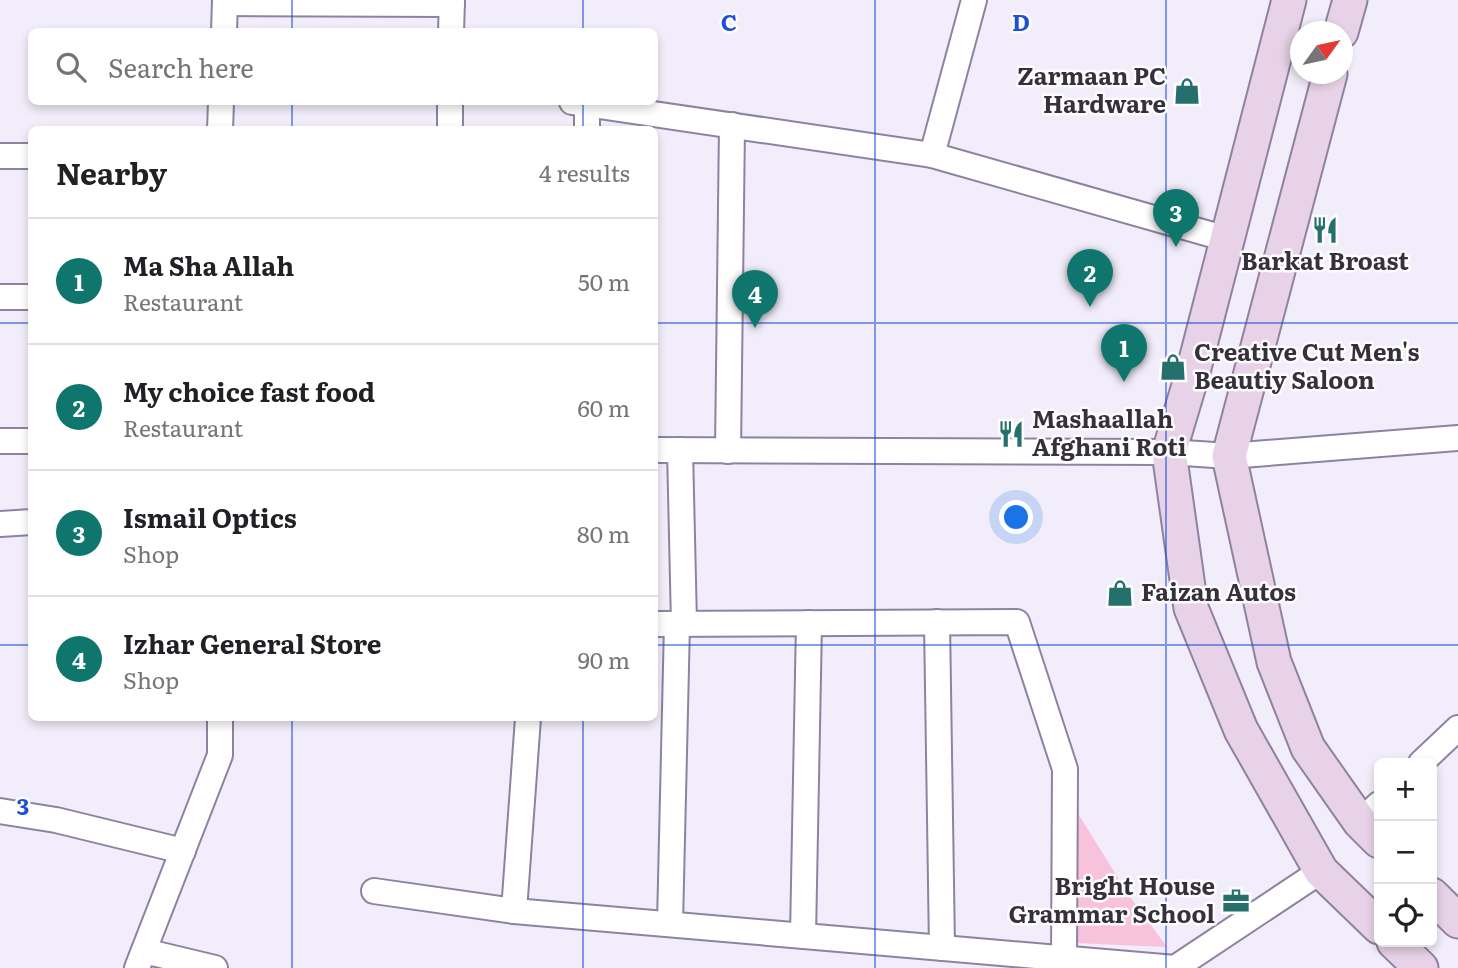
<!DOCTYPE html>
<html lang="en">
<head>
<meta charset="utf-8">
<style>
	body { margin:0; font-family:Literata,serif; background:#f2f2f2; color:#202124 }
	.controls { position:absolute; right:21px; bottom:21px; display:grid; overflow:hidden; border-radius:10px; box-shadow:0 4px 10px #0003 }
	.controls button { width:63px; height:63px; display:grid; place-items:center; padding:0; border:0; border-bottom:2px solid #e0e0e0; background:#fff; color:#202124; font:35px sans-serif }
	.compass { position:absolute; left:1290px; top:21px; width:63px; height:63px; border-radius:50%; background:#fff; box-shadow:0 4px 10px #0003; rotate:57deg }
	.you { position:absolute; left:1017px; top:518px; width:24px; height:24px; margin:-18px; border:5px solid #fff; border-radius:50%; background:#1a73e8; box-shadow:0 0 0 10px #1a73e833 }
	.badge { display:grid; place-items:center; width:46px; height:46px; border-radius:50%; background:#0f766e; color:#fff; font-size:23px; font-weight:700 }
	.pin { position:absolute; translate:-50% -58px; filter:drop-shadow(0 2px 4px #0008) }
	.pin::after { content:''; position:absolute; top:37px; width:24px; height:21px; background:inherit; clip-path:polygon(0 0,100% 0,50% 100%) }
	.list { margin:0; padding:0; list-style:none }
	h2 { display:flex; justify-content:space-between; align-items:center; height:91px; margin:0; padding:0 28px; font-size:30px }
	h2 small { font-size:23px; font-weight:400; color:#757577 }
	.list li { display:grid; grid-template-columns:46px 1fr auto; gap:21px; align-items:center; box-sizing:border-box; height:126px; padding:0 28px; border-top:2px solid #e0e0e0 }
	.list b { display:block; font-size:26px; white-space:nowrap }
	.list p { margin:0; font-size:23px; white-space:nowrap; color:#757577 }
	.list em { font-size:23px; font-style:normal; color:#757577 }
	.icon { flex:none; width:38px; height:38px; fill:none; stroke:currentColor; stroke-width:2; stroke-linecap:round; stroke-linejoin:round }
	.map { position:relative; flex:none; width:1458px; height:968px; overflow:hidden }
	.search { position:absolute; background:#fff; box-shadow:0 4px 10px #0003; left:28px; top:28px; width:630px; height:77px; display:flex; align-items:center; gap:18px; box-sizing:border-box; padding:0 24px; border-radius:10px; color:#757577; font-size:26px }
	.panel { position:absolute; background:#fff; box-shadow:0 4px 10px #0003; left:28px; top:126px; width:630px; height:595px; border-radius:10px }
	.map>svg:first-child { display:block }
</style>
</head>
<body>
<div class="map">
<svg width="1458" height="968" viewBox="0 0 1458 968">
	<rect width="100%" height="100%" fill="#f2edfa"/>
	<polygon fill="#f9c2dc" points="1074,807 1126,891 1167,947 1073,943"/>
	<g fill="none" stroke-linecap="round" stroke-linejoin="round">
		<defs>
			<g id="street">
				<polyline points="225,3 452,4"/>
				<polyline points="224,32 225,0"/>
				<polyline points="451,32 452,0"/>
				<polyline points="572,102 932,155 1227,239"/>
				<polyline points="587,104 587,130"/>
				<polyline points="220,130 221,102"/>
				<polyline points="450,130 450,102"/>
				<polyline points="932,155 974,0"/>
				<polyline points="0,156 32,156"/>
				<polyline points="0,297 32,297"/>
				<polyline points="0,441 32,441"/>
				<polyline points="654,450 1169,452 1229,456 1458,438"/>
				<polyline points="680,450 684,624"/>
				<polyline points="728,451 732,125"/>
				<polyline points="0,524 32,522"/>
				<polyline points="937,622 942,948"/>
				<polyline points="654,624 1017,622 1065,769 1064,958"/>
				<polyline points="1421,763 1458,728"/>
				<polyline points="0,811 56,820 183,851"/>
				<polyline points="1360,822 1379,804"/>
				<polyline points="374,891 514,911 1175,968"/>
				<polyline points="514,911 528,718"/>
				<polyline points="670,924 677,624"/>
				<polyline points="803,936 809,623"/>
				<polyline points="144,951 215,968"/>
				<polyline points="137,968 220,755 220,718"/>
				<polyline points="1175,968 1321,871"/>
			</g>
			<g id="secondary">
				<polyline points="1289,0 1193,372 1169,452 1191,608 1241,730 1321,871 1379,927"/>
				<polyline points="1341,32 1350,0"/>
				<polyline points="1330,74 1229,456 1274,662 1308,748 1360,822 1379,841"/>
				<polyline points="1432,895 1458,921"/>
				<polyline points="1394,942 1421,968"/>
			</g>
		</defs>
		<use href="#street" stroke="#8f82a1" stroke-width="28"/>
		<use href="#secondary" stroke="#8f82a1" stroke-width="37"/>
		<use href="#street" stroke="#fff" stroke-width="24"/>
		<use href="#secondary" stroke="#e7d2e7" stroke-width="33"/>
	</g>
	<path fill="none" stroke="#1d4ed8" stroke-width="2" stroke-opacity="0.55" d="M292,0V32M583,0V32M875,0V968M1166,0V968M292,102V130M583,102V130M0,323H32M654,323H1458M0,645H32M654,645H1458M292,718V968M583,718V968"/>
	<defs>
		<symbol id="shop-bare" viewBox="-9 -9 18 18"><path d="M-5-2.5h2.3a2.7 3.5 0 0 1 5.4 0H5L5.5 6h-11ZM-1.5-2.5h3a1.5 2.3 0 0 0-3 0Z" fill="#25706d" stroke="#fdfdfd" stroke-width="2.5" paint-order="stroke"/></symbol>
		<symbol id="restaurant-bare" viewBox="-9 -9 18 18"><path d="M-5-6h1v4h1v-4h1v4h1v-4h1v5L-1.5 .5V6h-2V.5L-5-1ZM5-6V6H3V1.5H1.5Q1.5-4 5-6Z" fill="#25706d" stroke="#fdfdfd" stroke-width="2.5" paint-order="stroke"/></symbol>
		<symbol id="office-bare" viewBox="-9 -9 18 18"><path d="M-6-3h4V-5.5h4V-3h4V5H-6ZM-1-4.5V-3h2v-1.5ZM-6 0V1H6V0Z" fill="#25706d" stroke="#fdfdfd" stroke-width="2.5" paint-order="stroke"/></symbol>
	</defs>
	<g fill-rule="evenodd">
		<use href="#shop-bare" x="1168" y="72" width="38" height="38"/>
		<use href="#restaurant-bare" x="1306" y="211" width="38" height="38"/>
		<use href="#shop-bare" x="1154" y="348" width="38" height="38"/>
		<use href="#restaurant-bare" x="992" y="415" width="38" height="38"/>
		<use href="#shop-bare" x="1101" y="574" width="38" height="38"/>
		<use href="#office-bare" x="1217" y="882" width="38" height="38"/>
	</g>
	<g text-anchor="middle" stroke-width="5" stroke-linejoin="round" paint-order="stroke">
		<g font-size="24" font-weight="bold" fill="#36303d" stroke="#fdfdfd" text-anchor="start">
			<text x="1166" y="85" text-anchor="end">Zarmaan PC<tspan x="1166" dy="28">Hardware</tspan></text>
			<text x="1325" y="270" text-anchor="middle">Barkat Broast</text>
			<text x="1194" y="361">Creative Cut Men's<tspan x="1194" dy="28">Beautiy Saloon</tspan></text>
			<text x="1032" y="428">Mashaallah<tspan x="1032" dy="28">Afghani Roti</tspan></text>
			<text x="1141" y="601">Faizan Autos</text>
			<text x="1215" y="895" text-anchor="end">Bright House<tspan x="1215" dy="28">Grammar School</tspan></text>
		</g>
	</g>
	<g font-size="23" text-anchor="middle" font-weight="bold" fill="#1d4ed8" stroke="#fdfdfd" stroke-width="5" stroke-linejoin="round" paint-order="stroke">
		<text x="729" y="31">C</text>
		<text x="1021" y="31">D</text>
		<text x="23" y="815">3</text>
	</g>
</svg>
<div class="controls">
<button>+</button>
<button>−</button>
<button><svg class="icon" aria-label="locate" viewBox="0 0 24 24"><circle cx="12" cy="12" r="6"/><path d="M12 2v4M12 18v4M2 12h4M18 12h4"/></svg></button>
</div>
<svg class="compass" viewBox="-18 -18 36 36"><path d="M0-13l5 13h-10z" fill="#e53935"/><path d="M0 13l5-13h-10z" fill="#757577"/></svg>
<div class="you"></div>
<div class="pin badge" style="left:1124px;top:382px">1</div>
<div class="pin badge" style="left:1090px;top:307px">2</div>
<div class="pin badge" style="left:1176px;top:247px">3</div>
<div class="pin badge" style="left:755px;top:328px">4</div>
<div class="search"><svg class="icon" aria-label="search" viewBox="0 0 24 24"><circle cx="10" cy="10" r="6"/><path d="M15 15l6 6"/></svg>Search here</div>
<section class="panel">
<h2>Nearby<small>4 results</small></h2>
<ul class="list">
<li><span class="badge">1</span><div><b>Ma Sha Allah</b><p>Restaurant</p></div><em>50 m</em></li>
<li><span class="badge">2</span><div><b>My choice fast food</b><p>Restaurant</p></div><em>60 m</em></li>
<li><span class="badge">3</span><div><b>Ismail Optics</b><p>Shop</p></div><em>80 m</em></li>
<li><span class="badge">4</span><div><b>Izhar General Store</b><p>Shop</p></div><em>90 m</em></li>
</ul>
</section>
</div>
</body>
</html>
